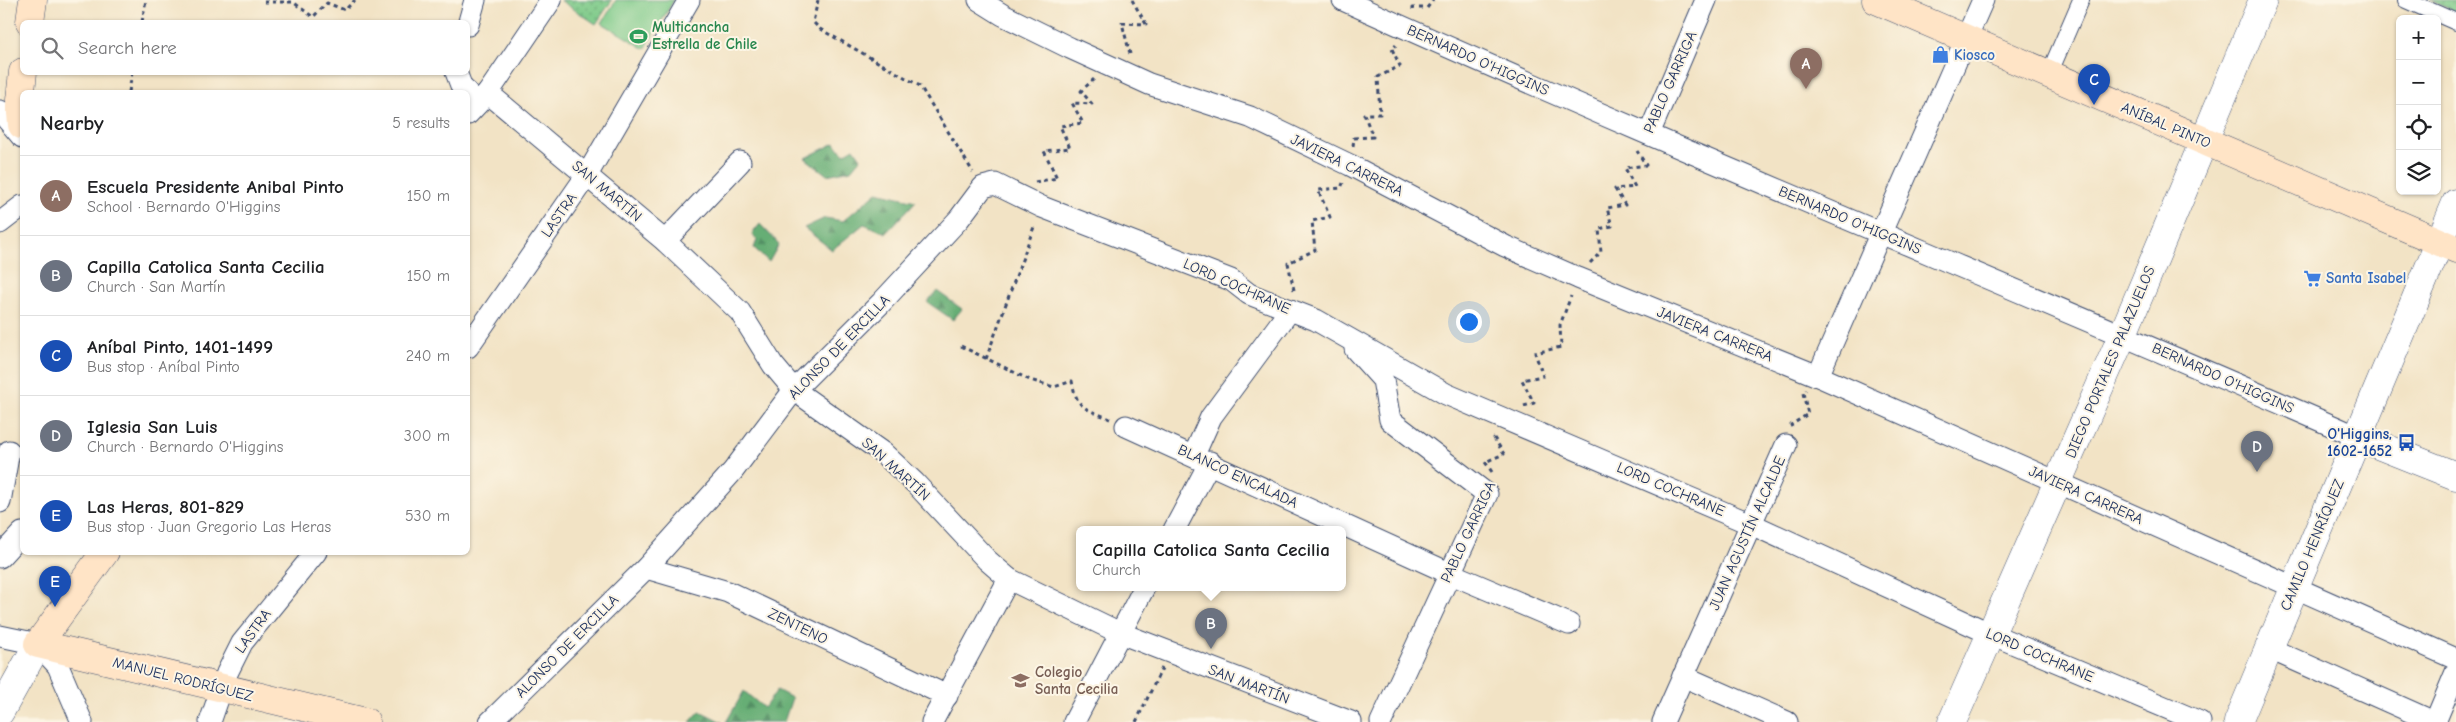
<!DOCTYPE html>
<html lang="en">
<head>
<meta charset="utf-8">
<style>
	body { margin:0; font-family:"Comic Neue",sans-serif; background:#f6f6f6; color:#202124 }
	.controls { position:absolute; right:15px; top:15px; display:grid; overflow:hidden; border-radius:8px; box-shadow:0 1px 4px #0004 }
	.controls button { width:45px; height:45px; display:grid; place-items:center; padding:0; border:0; border-bottom:1px solid #e0e0e0; background:#fff; color:#202124; font:25px sans-serif }
	.you { position:absolute; left:1468px; top:321px; width:18px; height:18px; margin:-12px; border:4px solid #fff; border-radius:50%; background:#1a73e8; box-shadow:0 0 0 8px #1a73e833 }
	.badge { display:grid; place-items:center; width:32px; height:32px; border-radius:50%; background:#1a73e8; color:#fff; font-size:16px; font-weight:700 }
	.pin { position:absolute; translate:-50% -41px; filter:drop-shadow(0 1px 2px #0008) }
	.pin::after { content:''; position:absolute; top:26px; width:18px; height:15px; background:inherit; clip-path:polygon(0 0,100% 0,50% 100%) }
	.popup { position:absolute; left:1076px; top:526px; width:270px; height:65px; box-sizing:border-box; display:grid; place-content:center; border-radius:8px; background:#fff; filter:drop-shadow(0 1px 4px #0005); font-size:16px; white-space:nowrap; color:#757577 }
	.popup b { font-size:19px; color:#202124 }
	.popup::after { content:''; position:absolute; left:50%; top:100%; margin-left:-10px; border:10px solid transparent; border-top-color:#fff }
	.list { margin:0; padding:0; list-style:none }
	h2 { display:flex; justify-content:space-between; align-items:center; height:65px; margin:0; padding:0 20px; font-size:21px }
	h2 small { font-size:16px; font-weight:400; color:#757577 }
	.list li { display:grid; grid-template-columns:32px 1fr auto; gap:15px; align-items:center; box-sizing:border-box; height:80px; padding:0 20px; border-top:1px solid #e0e0e0 }
	.list b { display:block; font-size:19px; white-space:nowrap }
	.list p { margin:0; font-size:16px; white-space:nowrap; color:#757577 }
	.list em { font-size:16px; font-style:normal; color:#757577 }
	.icon { flex:none; width:28px; height:28px; fill:none; stroke:currentColor; stroke-width:2; stroke-linecap:round; stroke-linejoin:round }
	.map { position:relative; flex:none; width:2456px; height:722px; overflow:hidden }
	.search { position:absolute; background:#fff; box-shadow:0 1px 4px #0004; left:20px; top:20px; width:450px; height:55px; display:flex; align-items:center; gap:12px; box-sizing:border-box; padding:0 18px; border-radius:8px; color:#757577; font-size:19px }
	.panel { position:absolute; background:#fff; box-shadow:0 1px 4px #0004; left:20px; top:90px; width:450px; height:465px; border-radius:8px }
	.map>svg:first-child { display:block }
</style>
</head>
<body>
<div class="map">
<svg width="2456" height="722" viewBox="0 0 2456 722">
	<defs>
		<pattern id="grass-dots" width="8" height="8" patternUnits="userSpaceOnUse" patternTransform="scale(1.25)"><rect width="8" height="8" fill="#7eca89"/><path d="M2 2h.1M6 6h.1" fill="none" stroke="#66a473" stroke-width="1.8" stroke-linecap="round"/></pattern>
		<pattern id="forest-firs" width="22" height="20" patternUnits="userSpaceOnUse" patternTransform="scale(1.25)"><rect width="22" height="20" fill="#66ae75"/><path d="M5 1l3.5 6h-7zM16 11l3.5 6h-7z" fill="#538e63"/></pattern>
	</defs>
	<rect width="100%" height="100%" fill="#fcf5e5"/>
	<filter id="ink" filterUnits="userSpaceOnUse"><feTurbulence type="fractalNoise" baseFrequency=".02" numOctaves="2"/><feDisplacementMap in="SourceGraphic" scale="10" xChannelSelector="R" yChannelSelector="G"/><feConvolveMatrix kernelMatrix="1 2 1 2 8 2 1 2 1" color-interpolation-filters="sRGB"/></filter>
	<filter id="wash" filterUnits="userSpaceOnUse"><feTurbulence type="fractalNoise" baseFrequency=".0096" numOctaves="4" result="noise"/><feDisplacementMap in="SourceGraphic" scale="20" xChannelSelector="R" yChannelSelector="G"/><feGaussianBlur stdDeviation="1.12" result="paint"/><feColorMatrix in="noise" values="0 0 0 0 0 0 0 0 0 0 0 0 0 0 0 0 0 1.4 0 .05"/><feComposite in="paint" operator="in"/></filter>
	<g filter="url(#wash)">
		<rect width="100%" height="100%" fill="#f2e3c5"/>
		<g fill="url(#grass-dots)" stroke="#4c7c74">
			<polygon points="560,0 612,0 596,24"/>
			<polygon points="2430,0 2456,0 2456,12"/>
		</g>
		<g fill="url(#forest-firs)" stroke="#406e6a">
			<polygon points="835,143 844,154 854,148 861,158 851,170 827,175 805,158"/>
			<polygon points="877,192 916,201 886,233 864,224 832,250 804,228 825,218 843,221"/>
			<polygon points="760,224 779,244 769,262 754,248 757,240 752,234"/>
			<polygon points="937,291 962,309 953,320 927,302"/>
			<polygon points="777,690 792,698 784,722 726,722 744,691 764,708"/>
			<polygon points="700,711 722,722 690,722"/>
		</g>
		<polygon fill="#7eca89" stroke="#4c7c74" points="616,0 674,0 645,49 602,23"/>
	</g>
	<g filter="url(#ink)">
		<g fill="none" stroke-linecap="round" stroke-linejoin="round">
			<defs>
				<g id="pedestrian">
					<polyline points="2406,0 2456,22"/>
					<polyline points="2049,74 2081,0"/>
				</g>
				<g id="minor">
					<polyline points="979,0 1003,15 1070,48 1149,84 1250,117 1350,165 1505,246 1578,278 1818,376 2456,659"/>
					<path d="M1343,0C1679,152 2020,289 2358,437"/>
					<polyline points="468,25 475,0"/>
					<polyline points="456,72 462,88 467,92"/>
					<polyline points="488,93 665,241 740,312 773,365 794,390 883,453 915,483 987,560 1009,579 1120,633 1351,722"/>
					<polyline points="0,111 22,137"/>
					<polyline points="468,114 488,93 551,0"/>
					<polyline points="1649,134 1706,0"/>
					<polyline points="0,223 22,206"/>
					<polyline points="665,241 740,162"/>
					<polyline points="468,347 587,175 689,0"/>
					<polyline points="1355,349 1383,380 1390,420 1487,494 1381,722"/>
					<polyline points="1818,376 1983,0"/>
					<polyline points="1126,426 1449,573 1569,624"/>
					<polyline points="1194,455 1211,417 1290,310"/>
					<polyline points="0,502 9,451"/>
					<polyline points="1174,530 1210,462"/>
					<polyline points="0,557 22,533"/>
					<polyline points="646,568 728,592 947,696"/>
					<polyline points="0,636 38,644 58,666 82,722"/>
					<polyline points="2268,648 2434,722"/>
					<polyline points="1683,676 1787,722"/>
					<polyline points="210,722 227,673 242,643 316,552"/>
					<polyline points="490,722 646,568 733,471 794,390 881,303 959,219 983,187 995,184 1042,207 1231,280 1249,294 1316,320 1446,394 1751,524 1991,634 2200,722"/>
					<polyline points="932,722 1009,579"/>
					<polyline points="1074,722 1144,588"/>
					<polyline points="1663,722 1786,445"/>
					<polyline points="2435,722 2456,672"/>
				</g>
				<g id="tertiary">
					<polyline points="2358,437 2456,476"/>
					<polyline points="0,712 38,644"/>
					<polyline points="1952,722 2123,334 2263,0"/>
					<polyline points="2238,722 2456,203"/>
				</g>
				<g id="secondary">
					<polyline points="1876,0 2456,249"/>
					<polyline points="30,22 33,0"/>
					<polyline points="22,125 20,100 23,72"/>
					<polyline points="105,552 38,644 366,722"/>
				</g>
			</defs>
			<use href="#pedestrian" stroke="#3b4a6d" stroke-width="18"/>
			<use href="#minor" stroke="#3b4a6d" stroke-width="23"/>
			<use href="#tertiary" stroke="#3b4a6d" stroke-width="29"/>
			<use href="#secondary" stroke="#3b4a6d" stroke-width="29"/>
			<g stroke="#3b4a6d" stroke-width="3" stroke-dasharray="4 4" stroke-linecap="butt">
				<polyline points="818,0 813,22 820,29 920,86 973,172"/>
				<polyline points="264,2 293,2 313,17 327,3 345,10 355,0"/>
				<polyline points="1413,10 1413,8 1427,8 1433,0"/>
				<polyline points="142,22 146,0"/>
				<polyline points="1130,54 1122,23 1146,24 1132,0"/>
				<polyline points="129,92 132,72"/>
				<polyline points="1353,146 1354,138 1373,137 1364,114 1380,114 1378,77 1400,66 1392,49 1396,45"/>
				<polyline points="1035,182 1057,178 1044,151 1070,148 1060,126 1083,123 1072,103 1092,104 1081,91 1094,79"/>
				<polyline points="1590,263 1601,252 1599,229 1612,226 1607,208 1625,205 1615,189 1635,187 1625,168 1646,165 1637,151"/>
				<polyline points="1294,290 1288,263 1315,250 1312,221 1330,217 1318,190 1341,188 1343,183"/>
				<path d="M961,346L1030,380L1054,387L1072,381C1077,410 1085,408 1110,419"/>
				<polyline points="986,359 1035,224"/>
				<polyline points="1524,406 1534,403 1522,380 1543,376 1535,353 1561,347 1560,325 1571,296"/>
				<polyline points="1792,427 1791,425 1808,414 1803,393 1806,390"/>
				<polyline points="1492,472 1485,462 1504,454 1494,438 1497,436"/>
				<polyline points="1136,722 1162,668"/>
			</g>
			<use href="#pedestrian" stroke="#fff" stroke-width="16"/>
			<use href="#minor" stroke="#fff" stroke-width="21"/>
			<use href="#tertiary" stroke="#fff" stroke-width="28"/>
			<use href="#secondary" stroke="#ffe4c6" stroke-width="28"/>
		</g>
	</g>
	<defs>
		<symbol id="stadium-bare" viewBox="-9 -9 18 18"><path d="M0-5a6.5 5 0 1 0 0 10a6.5 5 0 1 0 0-10ZM-3.5-1.8h7v3.6h-7Z" fill="#2e9e5b" stroke="#fcf5e5" stroke-width="2.5" paint-order="stroke"/></symbol>
		<symbol id="shop-bare" viewBox="-9 -9 18 18"><path d="M-5-2.5h2.3a2.7 3.5 0 0 1 5.4 0H5L5.5 6h-11ZM-1.5-2.5h3a1.5 2.3 0 0 0-3 0Z" fill="#3f7fe0" stroke="#fcf5e5" stroke-width="2.5" paint-order="stroke"/></symbol>
		<symbol id="supermarket-bare" viewBox="-9 -9 18 18"><path d="M-6-5.5h2.5l.6 2H6L4.5 2H-2.5L-4.4-4H-6ZM-1.5 3.2a1.3 1.3 0 1 0 .1 0ZM3 3.2a1.3 1.3 0 1 0 .1 0Z" fill="#3f7fe0" stroke="#fcf5e5" stroke-width="2.5" paint-order="stroke"/></symbol>
		<symbol id="bus-bare" viewBox="-9 -9 18 18"><path d="M-5-6H5V4H4V6H2V4H-2V6H-4V4H-5ZM-3.5-4V0h7V-4ZM-3.5 1.2v1.5H-2V1.2ZM2 1.2v1.5H3.5V1.2Z" fill="#1a4fb4" stroke="#fcf5e5" stroke-width="2.5" paint-order="stroke"/></symbol>
		<symbol id="school-bare" viewBox="-9 -9 18 18"><path d="M0-5L7-2L0 1L-7-2ZM-4 1L0 2.5L4 1V4Q0 6-4 4Z" fill="#8d6e63" stroke="#fcf5e5" stroke-width="2.5" paint-order="stroke"/></symbol>
	</defs>
	<g fill-rule="evenodd">
		<use href="#stadium-bare" x="626" y="24" width="25" height="25"/>
		<use href="#shop-bare" x="1928" y="42" width="25" height="25"/>
		<use href="#supermarket-bare" x="2300" y="266" width="25" height="25"/>
		<use href="#bus-bare" x="2394" y="430" width="25" height="25"/>
		<use href="#school-bare" x="1008" y="668" width="25" height="25"/>
	</g>
	<g text-anchor="middle" stroke-width="4" stroke-linejoin="round" paint-order="stroke">
		<g font-size="15" font-weight="bold" fill="#27864d" stroke="#fcf5e5" text-anchor="start">
			<text x="652" y="32">Multicancha<tspan x="652" dy="17">Estrella de Chile</tspan></text>
		</g>
		<g font-size="15" font-weight="bold" fill="#366cbe" stroke="#fcf5e5" text-anchor="start">
			<text x="1954" y="60">Kiosco</text>
			<text x="2326" y="283">Santa Isabel</text>
		</g>
		<g font-size="15" fill="#1b2f5e" stroke="#fcf5e5">
			<text transform="translate(1478 60) rotate(24)" y="5">BERNARDO O'HIGGINS</text>
			<text transform="translate(1670 82) rotate(-66)" y="5">PABLO GARRIGA</text>
			<text transform="translate(2166 125) rotate(23)" y="5">ANÍBAL PINTO</text>
			<text transform="translate(1347 165) rotate(26)" y="5">JAVIERA CARRERA</text>
			<text transform="translate(607 191) rotate(40)" y="5">SAN MARTÍN</text>
			<text transform="translate(559 215) rotate(-55)" y="5">LASTRA</text>
			<text transform="translate(1850 220) rotate(23)" y="5">BERNARDO O'HIGGINS</text>
			<text transform="translate(1237 286) rotate(24)" y="5">LORD COCHRANE</text>
			<text transform="translate(1715 334) rotate(22)" y="5">JAVIERA CARRERA</text>
			<text transform="translate(839 347) rotate(-46)" y="5">ALONSO DE ERCILLA</text>
			<text transform="translate(2110 362) rotate(-67)" y="5">DIEGO PORTALES PALAZUELOS</text>
			<text transform="translate(2223 378) rotate(24)" y="5">BERNARDO O'HIGGINS</text>
			<text transform="translate(896 469) rotate(42)" y="5">SAN MARTÍN</text>
			<text transform="translate(1238 476) rotate(25)" y="5">BLANCO ENCALADA</text>
			<text transform="translate(1671 489) rotate(23)" y="5">LORD COCHRANE</text>
			<text transform="translate(2086 495) rotate(24)" y="5">JAVIERA CARRERA</text>
			<text transform="translate(1468 532) rotate(-65)" y="5">PABLO GARRIGA</text>
			<text transform="translate(1747 533) rotate(-66)" y="5">JUAN AGUSTÍN ALCALDE</text>
			<text transform="translate(2312 545) rotate(-67)" y="5">CAMILO HENRÍQUEZ</text>
			<text transform="translate(798 626) rotate(26)" y="5">ZENTENO</text>
			<text transform="translate(253 631) rotate(-54)" y="5">LASTRA</text>
			<text transform="translate(567 646) rotate(-45)" y="5">ALONSO DE ERCILLA</text>
			<text transform="translate(2040 655) rotate(23)" y="5">LORD COCHRANE</text>
			<text transform="translate(183 679) rotate(14)" y="5">MANUEL RODRÍGUEZ</text>
			<text transform="translate(1249 684) rotate(21)" y="5">SAN MARTÍN</text>
		</g>
		<g font-size="15" font-weight="bold" fill="#164399" stroke="#fcf5e5" text-anchor="end">
			<text x="2392" y="439">O'Higgins,<tspan x="2392" dy="17">1602-1652</tspan></text>
		</g>
		<g font-size="15" font-weight="bold" fill="#785e54" stroke="#fcf5e5" text-anchor="start">
			<text x="1035" y="677">Colegio<tspan x="1035" dy="17">Santa Cecilia</tspan></text>
		</g>
	</g>
</svg>
<div class="controls">
<button>+</button>
<button>−</button>
<button><svg class="icon" aria-label="locate" viewBox="0 0 24 24"><circle cx="12" cy="12" r="6"/><path d="M12 2v4M12 18v4M2 12h4M18 12h4"/></svg></button>
<button><svg class="icon" aria-label="layers" viewBox="0 0 24 24"><path d="M12 4l9 5-9 5-9-5zM3 14l9 5 9-5"/></svg></button>
</div>
<div class="you"></div>
<div class="pin badge" style="left:1806px;top:89px;background:#8d6e63">A</div>
<div class="pin badge" style="left:1211px;top:649px;background:#6b7280">B</div>
<div class="popup"><b>Capilla Catolica Santa Cecilia</b>Church</div>
<div class="pin badge" style="left:2094px;top:105px;background:#1a4fb4">C</div>
<div class="pin badge" style="left:2257px;top:472px;background:#6b7280">D</div>
<div class="pin badge" style="left:55px;top:607px;background:#1a4fb4">E</div>
<div class="search"><svg class="icon" aria-label="search" viewBox="0 0 24 24"><circle cx="10" cy="10" r="6"/><path d="M15 15l6 6"/></svg>Search here</div>
<section class="panel">
<h2>Nearby<small>5 results</small></h2>
<ul class="list">
<li><span class="badge" style="background:#8d6e63">A</span><div><b>Escuela Presidente Anibal Pinto</b><p>School · Bernardo O'Higgins</p></div><em>150 m</em></li>
<li><span class="badge" style="background:#6b7280">B</span><div><b>Capilla Catolica Santa Cecilia</b><p>Church · San Martín</p></div><em>150 m</em></li>
<li><span class="badge" style="background:#1a4fb4">C</span><div><b>Aníbal Pinto, 1401-1499</b><p>Bus stop · Aníbal Pinto</p></div><em>240 m</em></li>
<li><span class="badge" style="background:#6b7280">D</span><div><b>Iglesia San Luis</b><p>Church · Bernardo O'Higgins</p></div><em>300 m</em></li>
<li><span class="badge" style="background:#1a4fb4">E</span><div><b>Las Heras, 801-829</b><p>Bus stop · Juan Gregorio Las Heras</p></div><em>530 m</em></li>
</ul>
</section>
</div>
</body>
</html>
